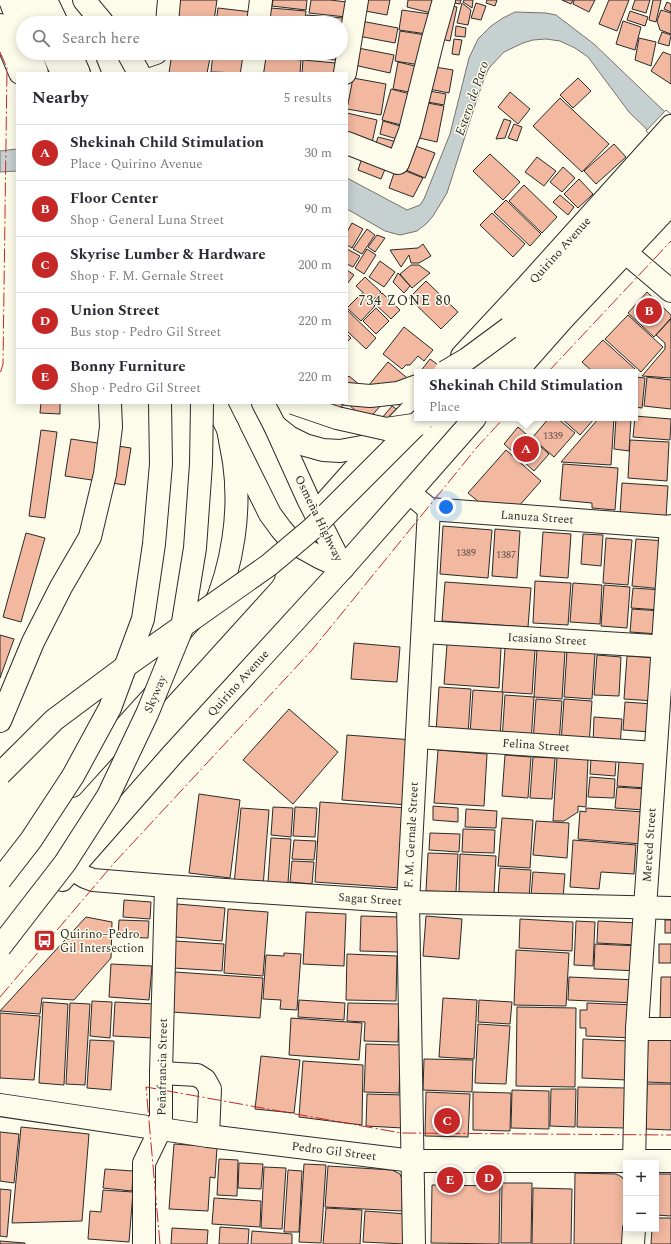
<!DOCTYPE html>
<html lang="en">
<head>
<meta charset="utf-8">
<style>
	body { margin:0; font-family:Spectral,serif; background:#f7f7f7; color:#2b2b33 }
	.controls { position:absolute; right:12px; bottom:12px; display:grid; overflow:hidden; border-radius:0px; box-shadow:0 2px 10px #0003 }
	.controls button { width:36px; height:36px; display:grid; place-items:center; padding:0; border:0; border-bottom:1px solid #e1e1e2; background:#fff; color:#2b2b33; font:20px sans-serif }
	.you { position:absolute; left:446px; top:507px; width:14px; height:14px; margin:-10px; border:3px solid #fff; border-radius:50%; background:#1a73e8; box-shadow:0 0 0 6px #1a73e833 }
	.badge { display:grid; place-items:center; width:26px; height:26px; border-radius:50%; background:#c62828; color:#fff; font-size:13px; font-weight:700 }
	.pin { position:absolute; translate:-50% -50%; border:2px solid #fff; box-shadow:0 1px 4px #0006 }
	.popup { position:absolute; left:414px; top:369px; width:224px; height:52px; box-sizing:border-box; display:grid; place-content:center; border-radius:0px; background:#fff; filter:drop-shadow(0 1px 3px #0005); font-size:13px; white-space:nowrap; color:#7c7c81 }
	.popup b { font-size:15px; color:#2b2b33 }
	.popup::after { content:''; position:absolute; left:50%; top:100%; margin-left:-8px; border:8px solid transparent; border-top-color:#fff }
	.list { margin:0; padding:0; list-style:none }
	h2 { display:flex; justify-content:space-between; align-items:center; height:52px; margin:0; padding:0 16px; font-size:17px }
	h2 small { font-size:13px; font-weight:400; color:#7c7c81 }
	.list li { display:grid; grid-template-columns:26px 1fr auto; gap:12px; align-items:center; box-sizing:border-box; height:56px; padding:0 16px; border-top:1px solid #e1e1e2 }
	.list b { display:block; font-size:15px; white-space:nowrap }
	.list p { margin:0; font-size:13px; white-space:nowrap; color:#7c7c81 }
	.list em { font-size:13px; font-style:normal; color:#7c7c81 }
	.icon { flex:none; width:22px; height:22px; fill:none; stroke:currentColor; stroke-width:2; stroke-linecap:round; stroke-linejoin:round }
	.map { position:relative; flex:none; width:671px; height:1244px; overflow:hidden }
	.search { position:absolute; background:#fff; box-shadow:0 2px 10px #0003; left:16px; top:16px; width:332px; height:44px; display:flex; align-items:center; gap:10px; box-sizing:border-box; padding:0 14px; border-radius:22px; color:#7c7c81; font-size:15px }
	.panel { position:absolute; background:#fff; box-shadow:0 2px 10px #0003; left:16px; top:72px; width:332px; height:332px; border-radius:0px }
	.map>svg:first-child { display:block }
</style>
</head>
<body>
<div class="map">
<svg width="671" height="1244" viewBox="0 0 671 1244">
	<rect width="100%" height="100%" fill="#fdfbea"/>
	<g fill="#c7d0d0" stroke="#74746e">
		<polygon points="515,12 546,13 556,15 594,44 666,113 671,153 629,112 588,57 575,48 560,41 546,39 533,40 523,43 504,52 489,68 484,79 474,108 447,193 433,216 426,224 417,231 400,235 385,231 347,209 347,178 407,210 420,205 424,199 450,134 469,58 478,39 491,26 503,18"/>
		<polygon points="17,149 17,171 0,172 0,151"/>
	</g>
	<polygon fill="#fdfbea" stroke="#74746e" points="666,110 671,114 671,155 646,131"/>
	<g fill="#f2b8a0" stroke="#2b2b2b">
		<polygon points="177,0 217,0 214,21 175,17"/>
		<polygon points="273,0 307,0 306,10 272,6"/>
		<polygon points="311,0 330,0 347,2 346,17 309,13"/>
		<polygon points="362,0 390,0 387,15 360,10"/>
		<polygon points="408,0 434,0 431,13 407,7"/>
		<polygon points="448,0 461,0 460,4 448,2"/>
		<polygon points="464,0 473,0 472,8 463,2"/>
		<polygon points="487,0 497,0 495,6 486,3"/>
		<polygon points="562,0 573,0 571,4"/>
		<polygon points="574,0 595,0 589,12 573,4"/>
		<polygon points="609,0 629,0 617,31 599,24"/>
		<polygon points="635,0 650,0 646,13 632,9"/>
		<polygon points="653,0 661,0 656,22 649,20"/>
		<polygon points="667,2 671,4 671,12 664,9"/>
		<polygon points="462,3 471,10 468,25 457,23"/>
		<polygon points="476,3 486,6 481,20 471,18"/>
		<polygon points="447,5 457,7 450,41 441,39"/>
		<polygon points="218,8 252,12 251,23 216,23"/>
		<polygon points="271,8 306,11 305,23 269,23"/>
		<polygon points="402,10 430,14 427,34 399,30"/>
		<polygon points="661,10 671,13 671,34 660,30 657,21"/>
		<polygon points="630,11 648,17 645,26 627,20"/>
		<polygon points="307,15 343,18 341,31 341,23 306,23"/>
		<polygon points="361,21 398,28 395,43 358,36"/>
		<polygon points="623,21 641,27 635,50 616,44"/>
		<polygon points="456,26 466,28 465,37 455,36"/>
		<polygon points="400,31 426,35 420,65 395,61"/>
		<polygon points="662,32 671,35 669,46 658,43"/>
		<polygon points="639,38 656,42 651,66 635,60"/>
		<polygon points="454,39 462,40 459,55 452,54"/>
		<polygon points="358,48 394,55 390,73 354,65"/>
		<polygon points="663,52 671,55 671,84 651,71"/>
		<polygon points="172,53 180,53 210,58 207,73 169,73"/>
		<polygon points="213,53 245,53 243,73 211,72"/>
		<polygon points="267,53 302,53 301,57 266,54"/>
		<polygon points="304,53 337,53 336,60 303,58"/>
		<polygon points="265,56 301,60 300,73 263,73"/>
		<polygon points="303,60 336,63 335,73 302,73"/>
		<polygon points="398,62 419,67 414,93 393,89"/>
		<polygon points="429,66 453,70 449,93 424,88"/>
		<polygon points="353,78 386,84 381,115 347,109"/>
		<polygon points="578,78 591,91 573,108 560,95"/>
		<polygon points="391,89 414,95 405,126 382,120"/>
		<polygon points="424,90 446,94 444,105 422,101"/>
		<polygon points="510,92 530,109 518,124 498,107"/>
		<polygon points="560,98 609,144 582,172 533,126"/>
		<polygon points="422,102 444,106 437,142 415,137"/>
		<polygon points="347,113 377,120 372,143 347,138"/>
		<polygon points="504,119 511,121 505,138 496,139"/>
		<polygon points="383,121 407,128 404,141 380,134"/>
		<polygon points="514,124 522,127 517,141 508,138"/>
		<polygon points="378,137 401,143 398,156 374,150"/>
		<polygon points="410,144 435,153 425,178 401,168"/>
		<polygon points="614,144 626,157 596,184 584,171"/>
		<polygon points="364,152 388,162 381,179 358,170"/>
		<polygon points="490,154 520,182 503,200 473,171"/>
		<polygon points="537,157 556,171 544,186 525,172"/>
		<polygon points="396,167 423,178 413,197 389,188"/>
		<polygon points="563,167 575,178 562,192 550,182"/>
		<polygon points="579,179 593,194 578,208 564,194"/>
		<polygon points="524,185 557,217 542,233 509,201"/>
		<polygon points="560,195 574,207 568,215 553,202"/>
		<polygon points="506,200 541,234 530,246 494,212"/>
		<polygon points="492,213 525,244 513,257 480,225"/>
		<polygon points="352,223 363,229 352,248 347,245 347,232"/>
		<polygon points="367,229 375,235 362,254 353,249"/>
		<polygon points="377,235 385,238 375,252 368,247"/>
		<polygon points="423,244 431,256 419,263 411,263 409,255 401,267 390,250 418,248"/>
		<polygon points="347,249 360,256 353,267 347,264"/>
		<polygon points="367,249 376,255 364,274 355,268"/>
		<polygon points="380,261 395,272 384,287 369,277"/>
		<polygon points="411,265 419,265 430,273 412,288 400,274"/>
		<polygon points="347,270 354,275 347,284"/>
		<polygon points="398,273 410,286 404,293 393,282"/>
		<polygon points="365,277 381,292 372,301 356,286"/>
		<polygon points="426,281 458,312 441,329 409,298"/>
		<polygon points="647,292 671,315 671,318 654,337 628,313"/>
		<polygon points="362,293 375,306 361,321 347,308"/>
		<polygon points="382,293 400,310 391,319 373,302"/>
		<polygon points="376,308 389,321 376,334 363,321"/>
		<polygon points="347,310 376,338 366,349 347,331"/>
		<polygon points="628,315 663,347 641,372 605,339"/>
		<polygon points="671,319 671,378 642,376 665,349 665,343 656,335"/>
		<polygon points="404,327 433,350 424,361 418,356 410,365 406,365 402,369 383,354"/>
		<polygon points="347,334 351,338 347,342"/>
		<polygon points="603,340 635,369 633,372 593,372 582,362"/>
		<polygon points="430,359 441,367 438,372 420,372"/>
		<polygon points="388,362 412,382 393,405 369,385"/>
		<polygon points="349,376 361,386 347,401 347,378"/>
		<polygon points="635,377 645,378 642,408 635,407"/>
		<polygon points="647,377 671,380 671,409 644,406"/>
		<polygon points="41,403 60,403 60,414 40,413"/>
		<polygon points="333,403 345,403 340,409"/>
		<polygon points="383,403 367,421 348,404"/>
		<polygon points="392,406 401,412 389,426 381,419"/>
		<polygon points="635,416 671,419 670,440 633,437"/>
		<polygon points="549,418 557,418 575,433 554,457 532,438"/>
		<polygon points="561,418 595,418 580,435"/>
		<polygon points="599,418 614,418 611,465 561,462"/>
		<polygon points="616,418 631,419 629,451 614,449"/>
		<polygon points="518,427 549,454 534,471 504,444"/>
		<polygon points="41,430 57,432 45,518 29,516"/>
		<polygon points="71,439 131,448 125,485 65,476"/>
		<polygon points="630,440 669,442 667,481 628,478"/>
		<polygon points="506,450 541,481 518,507 480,503 468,493"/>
		<polygon points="563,464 618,468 615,510 592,508 592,503 560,500"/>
		<polygon points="622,483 668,486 666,517 620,514"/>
		<polygon points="443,526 492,530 488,578 440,574"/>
		<polygon points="495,529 520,531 517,578 492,576"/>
		<polygon points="543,532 571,534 568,578 540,576"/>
		<polygon points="26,533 45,538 21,622 3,617"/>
		<polygon points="583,534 603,535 601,566 581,564"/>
		<polygon points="606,538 632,540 628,585 603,583"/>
		<polygon points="636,539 666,541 663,589 632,586"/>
		<polygon points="535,581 571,583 568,625 533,623"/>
		<polygon points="445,582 531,588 528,627 442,621"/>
		<polygon points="573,583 602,585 600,624 570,622"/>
		<polygon points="604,585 630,587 627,628 601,626"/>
		<polygon points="633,588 662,590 661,610 631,608"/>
		<polygon points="632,609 661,611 659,634 630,632"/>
		<polygon points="0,635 14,639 0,678"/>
		<polygon points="354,643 400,647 397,682 351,679"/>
		<polygon points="447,644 501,648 499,688 444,684"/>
		<polygon points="505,648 535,650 532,694 502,692"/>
		<polygon points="537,649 565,651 562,699 534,697"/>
		<polygon points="567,651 595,653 592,699 564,697"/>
		<polygon points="597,655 621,657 619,696 594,695"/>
		<polygon points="627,656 658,658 655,701 624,699"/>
		<polygon points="439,687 471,689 468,734 436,732"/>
		<polygon points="473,690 503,692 500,736 470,734"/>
		<polygon points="505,695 534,697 531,742 502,740"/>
		<polygon points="536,699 562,701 559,744 533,742"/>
		<polygon points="564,699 592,701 589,745 561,743"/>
		<polygon points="625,702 653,704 651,732 623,730"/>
		<polygon points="289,709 338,752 293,804 243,760"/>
		<polygon points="594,717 622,719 620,746 593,744"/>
		<polygon points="347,735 413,740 408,805 342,800"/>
		<polygon points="438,750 487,754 484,806 434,803"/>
		<polygon points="505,755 531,757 528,798 502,796"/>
		<polygon points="533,757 555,758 552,799 530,798"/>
		<polygon points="557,757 588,759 586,807 578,806 578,812 564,821 553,821"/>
		<polygon points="591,759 616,761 615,776 590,774"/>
		<polygon points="619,761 648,764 646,788 617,786"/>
		<polygon points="590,777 615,779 614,798 588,797"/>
		<polygon points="617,787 646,789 644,810 615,808"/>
		<polygon points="199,794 240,800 230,878 189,873"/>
		<polygon points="320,802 407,808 401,888 315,882"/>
		<polygon points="433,806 458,808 458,822 433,820"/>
		<polygon points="273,807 293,808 291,837 271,835"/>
		<polygon points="295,807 317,808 315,837 293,836"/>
		<polygon points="241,808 269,810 263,887 234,885"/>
		<polygon points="586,808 644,812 642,844 578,839 580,811 586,812"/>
		<polygon points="466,809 497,811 496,828 465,827"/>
		<polygon points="502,818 533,820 530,868 498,866"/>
		<polygon points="536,821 569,823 567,858 533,855"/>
		<polygon points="463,829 495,830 494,853 462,852"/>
		<polygon points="430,833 460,834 459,852 429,850"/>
		<polygon points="271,838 291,839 288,883 268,882"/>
		<polygon points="294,840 316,841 314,860 292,859"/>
		<polygon points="573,840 636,845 634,874 601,872 599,889 570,887"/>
		<polygon points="428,853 458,854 456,892 426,891"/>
		<polygon points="460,854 496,856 494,894 459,892"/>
		<polygon points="292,861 314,862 312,884 290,882"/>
		<polygon points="500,868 531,870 529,898 498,896"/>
		<polygon points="533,872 565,874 563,898 531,896"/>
		<polygon points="124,900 151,902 150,919 123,917"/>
		<polygon points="177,904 225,908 222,941 175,937"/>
		<polygon points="228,909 268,912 263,976 224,973"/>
		<polygon points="306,912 346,914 344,966 303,964"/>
		<polygon points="361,916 398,917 398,952 360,951"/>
		<polygon points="426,916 462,919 459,959 423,956"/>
		<polygon points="86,917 112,922 111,958 74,1000 42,998 40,1014 0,1011"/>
		<polygon points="520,919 573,922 572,951 519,948"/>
		<polygon points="119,920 149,921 148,938 118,937"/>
		<rect x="665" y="920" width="6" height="13"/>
		<polygon points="576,921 595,922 593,966 574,965"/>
		<polygon points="598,921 637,923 637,945 597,943"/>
		<polygon points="175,941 224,944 222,971 173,968"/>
		<polygon points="595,944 639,946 639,971 594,969"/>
		<rect x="659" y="944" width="12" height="19"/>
		<polygon points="516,950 569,953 566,1006 514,1005"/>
		<polygon points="284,953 301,954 297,1010 280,1009 281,1000 263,999 266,955 284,956"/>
		<polygon points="347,954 397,956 396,1001 346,1000"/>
		<polygon points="111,964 152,966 149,1000 109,997"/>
		<polygon points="175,972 263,978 260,1018 172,1012"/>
		<polygon points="569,977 637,980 636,1003 568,1000"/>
		<polygon points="661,977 671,977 671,1019 660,1018"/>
		<polygon points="443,998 477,1000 474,1059 439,1057"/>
		<polygon points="299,1000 345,1003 344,1020 298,1017"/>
		<polygon points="479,1000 512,1002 510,1024 478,1022"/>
		<polygon points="92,1001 112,1002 110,1038 90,1036"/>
		<polygon points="43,1002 68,1004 64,1085 39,1083"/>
		<polygon points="115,1002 155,1004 153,1038 113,1036"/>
		<polygon points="70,1003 90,1004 85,1085 66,1084"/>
		<polygon points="348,1003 399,1004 398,1042 364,1041 365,1022 347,1021"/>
		<polygon points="587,1003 636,1005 634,1038 586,1036 586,1028 580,1028 580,1010 587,1010"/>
		<polygon points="517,1007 576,1008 575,1087 516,1086"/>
		<polygon points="0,1013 40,1016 34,1080 0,1078"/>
		<polygon points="291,1018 362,1023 359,1060 289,1055"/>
		<polygon points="478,1024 510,1026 506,1084 475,1083"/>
		<polygon points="648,1035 671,1036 671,1083 647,1082"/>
		<polygon points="583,1039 629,1041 627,1080 582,1078"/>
		<polygon points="90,1040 114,1041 111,1090 87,1088"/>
		<polygon points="366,1044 401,1045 399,1093 364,1092"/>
		<polygon points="261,1056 300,1060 294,1113 255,1109"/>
		<polygon points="424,1059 473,1060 472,1092 423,1090"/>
		<polygon points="303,1061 363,1065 362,1125 299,1117"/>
		<polygon points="647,1084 671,1084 671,1130 646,1129"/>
		<polygon points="578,1087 627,1088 626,1128 577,1127"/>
		<polygon points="551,1089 576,1089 575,1127 550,1126"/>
		<polygon points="512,1090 549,1091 549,1129 511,1128"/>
		<polygon points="426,1092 470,1094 468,1137 425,1136"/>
		<polygon points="473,1092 511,1093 510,1131 473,1130"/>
		<polygon points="367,1094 405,1095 403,1128 366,1126"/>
		<polygon points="21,1127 89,1134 82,1221 12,1223"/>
		<polygon points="0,1132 19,1134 14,1183 0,1181"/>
		<polygon points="174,1144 217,1147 215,1178 210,1177 208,1211 169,1209"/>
		<polygon points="219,1159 238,1160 237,1196 217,1195"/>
		<polygon points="239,1163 263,1164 261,1189 238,1188"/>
		<polygon points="304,1164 326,1165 321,1243 299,1242"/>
		<polygon points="328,1166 392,1170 400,1174 403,1182 402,1211 325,1207"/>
		<polygon points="264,1167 286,1168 282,1229 261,1228"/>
		<polygon points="105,1169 133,1171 132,1191 103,1188"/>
		<polygon points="288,1170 302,1171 299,1232 284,1232"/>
		<polygon points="575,1173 616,1174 622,1177 626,1184 626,1229 628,1244 574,1244"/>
		<polygon points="656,1174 671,1174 671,1216 656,1215"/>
		<polygon points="502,1183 532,1183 531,1243 501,1243"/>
		<polygon points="432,1185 500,1186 499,1244 431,1243"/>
		<polygon points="533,1188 572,1189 571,1244 532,1244"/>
		<polygon points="0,1189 11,1190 7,1237 0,1236"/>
		<polygon points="103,1190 133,1192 129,1242 88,1239 90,1211 101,1212"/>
		<polygon points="214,1198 261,1201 260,1227 212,1224"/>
		<polygon points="326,1208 362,1210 360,1244 323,1244"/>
		<polygon points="365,1211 407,1214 405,1244 363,1242"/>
		<polygon points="656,1218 671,1218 671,1244 651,1244 652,1229 656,1229"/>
		<polygon points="220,1227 249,1229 248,1244 219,1244"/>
		<polygon points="172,1228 208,1230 207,1244 171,1244"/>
		<polygon points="252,1231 292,1234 292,1244 251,1244"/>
		<polygon points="0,1241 25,1243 25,1244 0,1244"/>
	</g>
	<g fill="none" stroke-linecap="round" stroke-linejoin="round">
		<defs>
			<g id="minor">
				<polyline points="167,23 169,0"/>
				<polyline points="258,23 261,0"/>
				<polyline points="124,64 156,53"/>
				<polyline points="252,73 255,53"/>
				<polyline points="345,73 357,0"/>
				<polyline points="347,143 398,163 410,131 433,39 444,0"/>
				<polyline points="625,252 671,291"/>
				<polyline points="418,500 429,509 671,527"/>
				<polyline points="423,632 671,647"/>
				<polyline points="417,737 655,753"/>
				<polyline points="72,869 85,877 93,880 166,886 408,902 671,908"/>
				<polyline points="637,1029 671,1029"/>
				<polyline points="161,1073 197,1075 205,1080 210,1089 208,1136"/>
				<polyline points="161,1128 161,1073 166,886"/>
				<polyline points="634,1163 637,1029 645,908 671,526"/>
				<polyline points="414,1244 408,902 429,509"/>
				<polyline points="633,1244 634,1229"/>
			</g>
			<g id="major">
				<polyline points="31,0 41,23"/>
				<polyline points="53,53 62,73"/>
				<polyline points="462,356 527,286 671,126"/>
				<polyline points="516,372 562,320 671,204"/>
				<polyline points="215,403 270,514 281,529 292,542 319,557 343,568"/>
				<polyline points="263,403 275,426 308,499 343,568"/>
				<polyline points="275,426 289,437 305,445 323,450 340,451 367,446 381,438"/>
				<polyline points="324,504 354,470 417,404"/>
				<path d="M212,612C233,566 241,511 234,462C232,451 230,440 228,429"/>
				<polyline points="72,786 264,574"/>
				<polyline points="62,880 172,755 343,568 475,418"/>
				<polyline points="0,1105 208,1136 413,1161 671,1161"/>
				<polyline points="144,1244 144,1163 161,1128"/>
			</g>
			<g id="highway">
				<polyline points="10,0 23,35"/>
				<polyline points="46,0 57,23"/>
				<polyline points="84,0 103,23"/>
				<polyline points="0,25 20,73"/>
				<polyline points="30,53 37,73"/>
				<polyline points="70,53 79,73"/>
				<polyline points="106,53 114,73"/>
				<polyline points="468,372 671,150"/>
				<polyline points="492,372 671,177"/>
				<polyline points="347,394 370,396 398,393 417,386"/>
				<polyline points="0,721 33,642 61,587 90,537 105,474 111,427 110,403"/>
			</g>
		</defs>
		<use href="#minor" stroke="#2b2b2b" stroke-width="24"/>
		<use href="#major" stroke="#2b2b2b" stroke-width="24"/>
		<use href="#highway" stroke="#2b2b2b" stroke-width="24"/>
		<use href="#minor" stroke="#fdfbea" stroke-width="22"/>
		<use href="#major" stroke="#fdfbea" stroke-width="22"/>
		<use href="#highway" stroke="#fdfbea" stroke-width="22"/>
		<defs>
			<g id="highway-bridge">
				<polyline points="128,53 139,73"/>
				<polyline points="445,372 467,359 509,328"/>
				<polyline points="293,403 337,418 386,429 420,424"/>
				<polyline points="0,774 54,720 133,661 269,565 313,528 423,418"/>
				<polyline points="0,880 31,840 73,776 110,708 143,619 154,544 161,464 160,403"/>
				<polyline points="0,947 65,863 108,796 147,714 182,628 195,548 201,464 202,403"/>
			</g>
		</defs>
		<use href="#highway-bridge" stroke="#2b2b2b" stroke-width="24" stroke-linecap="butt"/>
		<use href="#highway-bridge" stroke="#fdfbea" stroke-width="22"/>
		<g stroke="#c62828" stroke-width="1" stroke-dasharray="14 3 2 3" stroke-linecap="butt">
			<polyline points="0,52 7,68 3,364 0,374"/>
			<polyline points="548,372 671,241"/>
			<polyline points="0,997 115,862 312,650 478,446 504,418"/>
			<polyline points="160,1244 146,1087 401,1133 671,1135"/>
		</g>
	</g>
	<defs>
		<symbol id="bus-square" viewBox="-11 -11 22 22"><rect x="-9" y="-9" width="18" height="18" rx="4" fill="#c62828" stroke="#fdfbea"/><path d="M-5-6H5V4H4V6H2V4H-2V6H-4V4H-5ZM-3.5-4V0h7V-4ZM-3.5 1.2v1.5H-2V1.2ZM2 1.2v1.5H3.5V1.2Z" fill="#fff"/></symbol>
	</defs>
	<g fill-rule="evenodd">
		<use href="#bus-square" x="32" y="928" width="25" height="25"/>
	</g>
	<g text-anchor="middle" stroke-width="3" stroke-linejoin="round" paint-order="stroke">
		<g font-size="10" fill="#5d4e48">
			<text x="553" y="439">1339</text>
			<text x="466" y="556">1389</text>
			<text x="506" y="558">1387</text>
		</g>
		<g font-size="12" fill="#2b2b2b" stroke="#fdfbea">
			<text transform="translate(560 250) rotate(-48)" y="4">Quirino Avenue</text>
			<text transform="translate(537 517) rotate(4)" y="4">Lanuza Street</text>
			<text transform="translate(319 518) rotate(64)" y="4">Osmeña Highway</text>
			<text transform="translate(547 639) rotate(3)" y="4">Icasiano Street</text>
			<text transform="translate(238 683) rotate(-48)" y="4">Quirino Avenue</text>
			<text transform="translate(155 694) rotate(-67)" y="4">Skyway</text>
			<text transform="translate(536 745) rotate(4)" y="4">Felina Street</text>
			<text transform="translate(411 835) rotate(-87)" y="4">F. M. Gernale Street</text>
			<text transform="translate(649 845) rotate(-86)" y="4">Merced Street</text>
			<text transform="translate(370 899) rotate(4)" y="4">Sagat Street</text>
			<text transform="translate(162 1067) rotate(-89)" y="4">Peñafrancia Street</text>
			<text transform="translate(334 1151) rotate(7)" y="4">Pedro Gil Street</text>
		</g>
		<g font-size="12" fill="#2b2b2b" stroke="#fdfbea" text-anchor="start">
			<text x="60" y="938">Quirino–Pedro<tspan x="60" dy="14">Gil Intersection</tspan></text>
		</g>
		<g font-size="13" font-style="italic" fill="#2b2b2b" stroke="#fdfbea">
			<text transform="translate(471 98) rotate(-71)" y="5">Estero de Paco</text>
		</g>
		<g font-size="14" letter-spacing="1" fill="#2b2b2b" stroke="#fdfbea">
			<text x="405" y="305">734 ZONE 80</text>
		</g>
	</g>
</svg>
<div class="controls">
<button>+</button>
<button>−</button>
</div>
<div class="you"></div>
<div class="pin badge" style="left:526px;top:449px">A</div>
<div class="popup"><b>Shekinah Child Stimulation</b>Place</div>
<div class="pin badge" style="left:649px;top:311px">B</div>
<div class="pin badge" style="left:447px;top:1121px">C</div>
<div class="pin badge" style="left:489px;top:1178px">D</div>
<div class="pin badge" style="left:450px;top:1180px">E</div>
<div class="search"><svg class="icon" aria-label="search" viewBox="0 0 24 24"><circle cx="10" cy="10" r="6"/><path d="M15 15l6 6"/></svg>Search here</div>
<section class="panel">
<h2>Nearby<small>5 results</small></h2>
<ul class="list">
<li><span class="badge">A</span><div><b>Shekinah Child Stimulation</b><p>Place · Quirino Avenue</p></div><em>30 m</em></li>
<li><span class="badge">B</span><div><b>Floor Center</b><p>Shop · General Luna Street</p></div><em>90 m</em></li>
<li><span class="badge">C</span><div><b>Skyrise Lumber &amp; Hardware</b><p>Shop · F. M. Gernale Street</p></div><em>200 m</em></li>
<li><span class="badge">D</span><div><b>Union Street</b><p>Bus stop · Pedro Gil Street</p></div><em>220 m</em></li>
<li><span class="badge">E</span><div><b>Bonny Furniture</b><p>Shop · Pedro Gil Street</p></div><em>220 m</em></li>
</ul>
</section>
</div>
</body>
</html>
